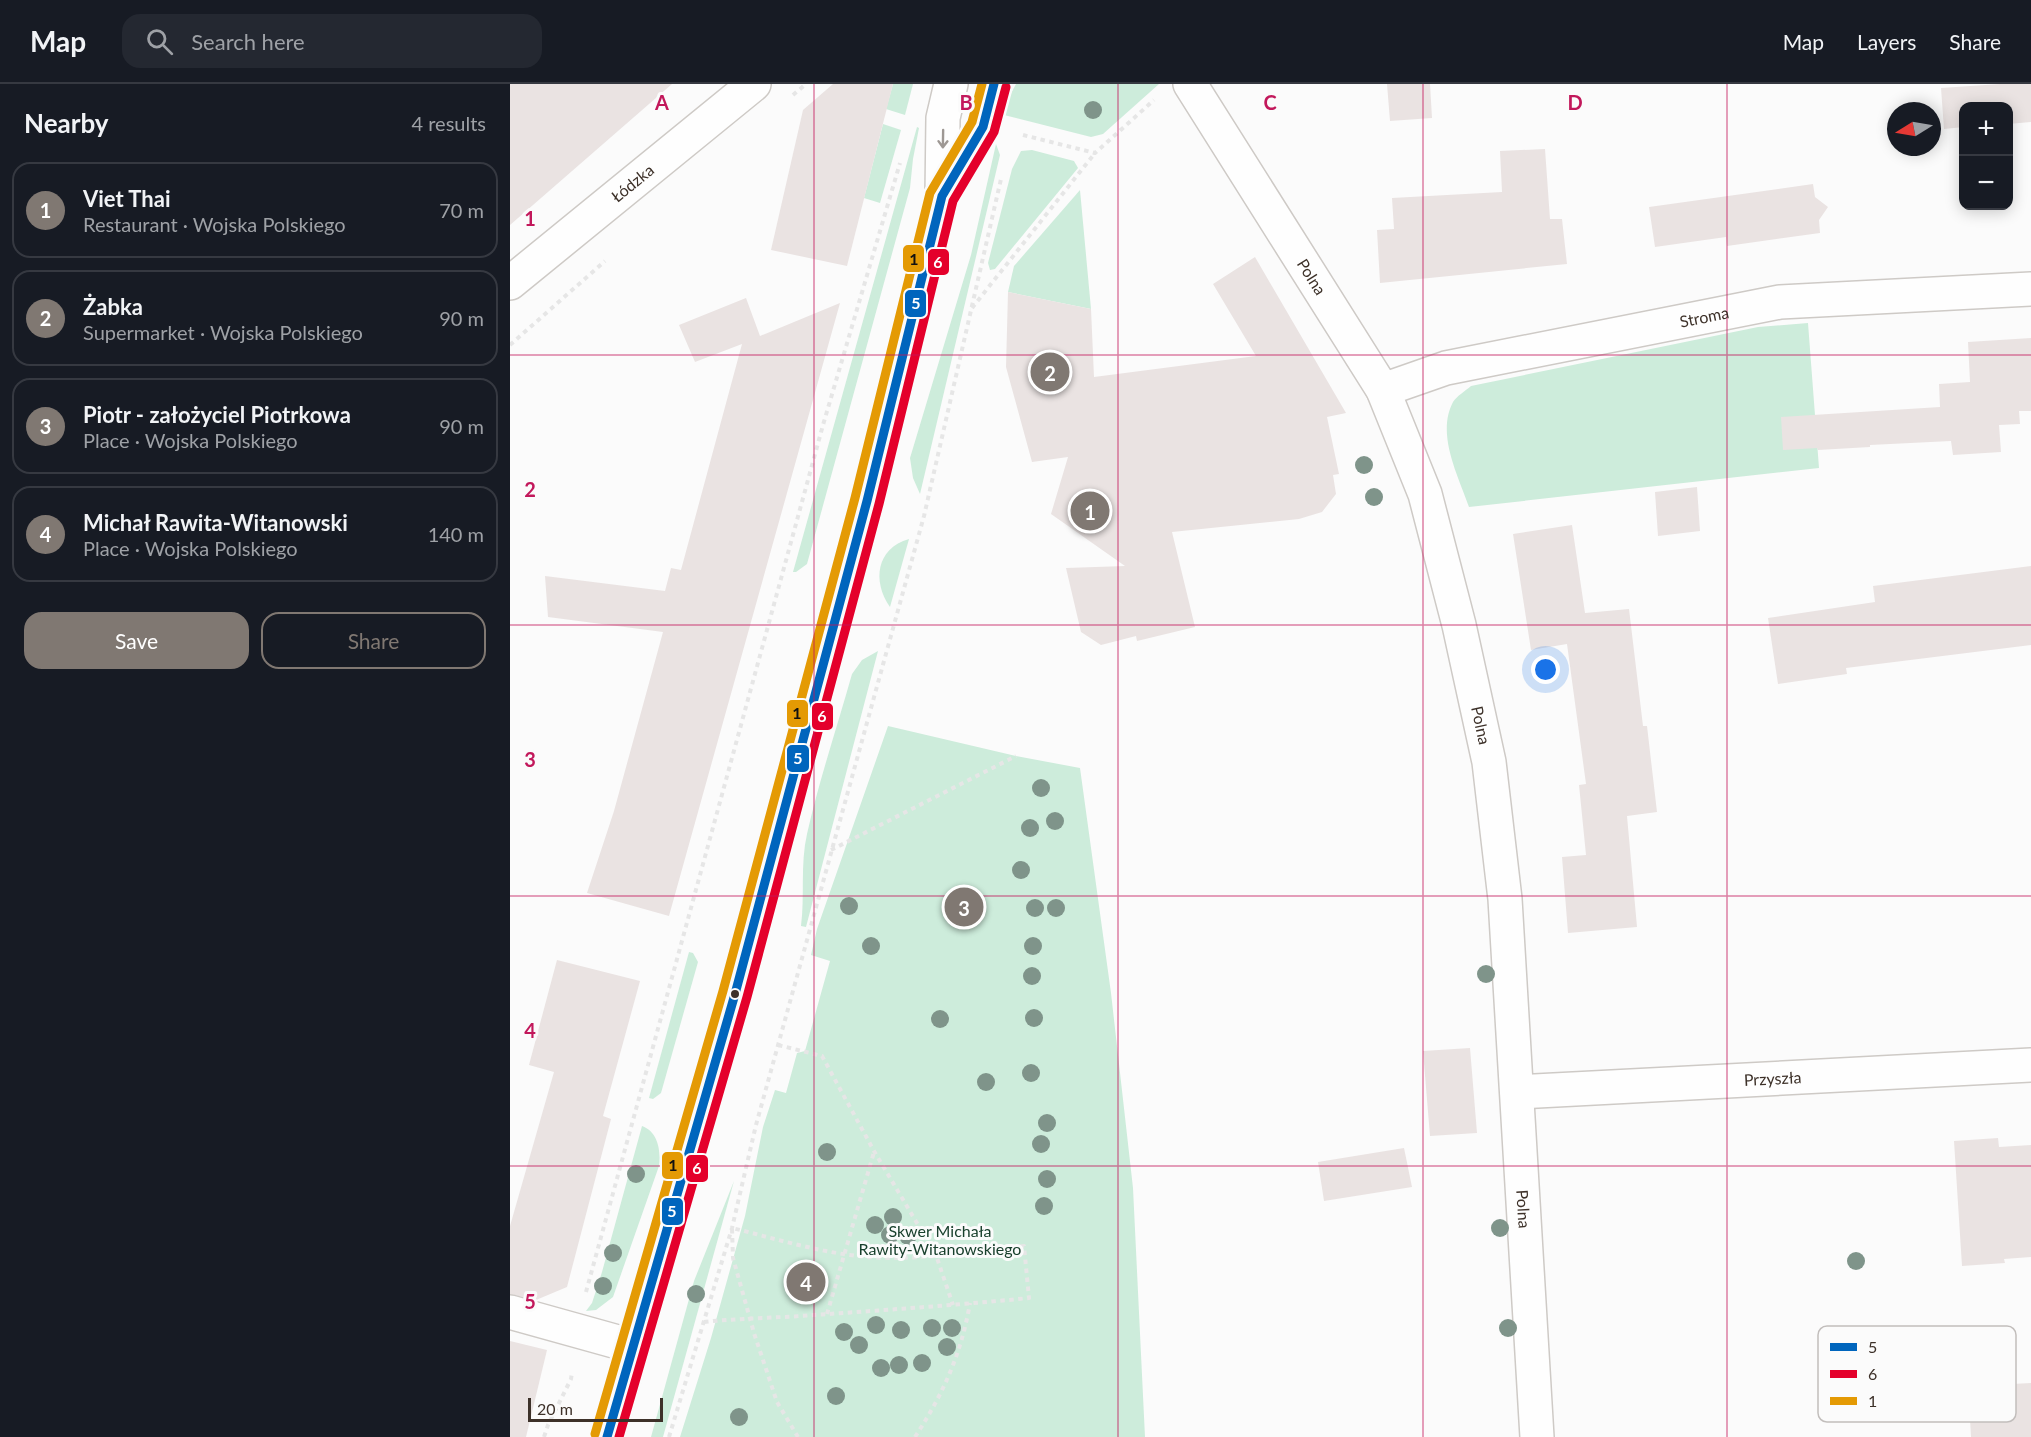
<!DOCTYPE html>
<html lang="en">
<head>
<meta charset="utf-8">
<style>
	body { margin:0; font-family:Lato,sans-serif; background:#242831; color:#f1f3f6 }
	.controls { position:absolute; right:18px; top:18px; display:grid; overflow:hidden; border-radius:12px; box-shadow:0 3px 15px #0003 }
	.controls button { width:54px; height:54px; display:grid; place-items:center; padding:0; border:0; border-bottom:2px solid #363941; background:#171b24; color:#f1f3f6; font:30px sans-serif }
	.compass { position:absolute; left:1377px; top:18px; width:54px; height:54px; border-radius:50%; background:#171b24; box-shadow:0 3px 15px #0003; rotate:259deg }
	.scale { position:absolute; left:18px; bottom:15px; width:135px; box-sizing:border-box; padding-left:6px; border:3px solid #3d3129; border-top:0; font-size:16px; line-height:21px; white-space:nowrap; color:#3d3129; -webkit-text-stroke:4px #fbfbfb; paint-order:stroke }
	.you { position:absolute; left:1036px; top:586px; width:21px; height:21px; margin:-15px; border:4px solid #fff; border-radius:50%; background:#1a73e8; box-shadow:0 0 0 9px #1a73e833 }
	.badge { display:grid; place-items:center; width:39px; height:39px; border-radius:50%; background:#807872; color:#fff; font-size:20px; font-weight:700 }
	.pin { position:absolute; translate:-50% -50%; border:3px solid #fff; box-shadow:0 2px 6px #0006 }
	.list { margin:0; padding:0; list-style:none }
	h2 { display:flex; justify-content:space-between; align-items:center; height:78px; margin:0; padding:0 24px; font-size:26px }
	h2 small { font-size:20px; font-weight:400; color:#9ea1a6 }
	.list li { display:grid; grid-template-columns:39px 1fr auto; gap:18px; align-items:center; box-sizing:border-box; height:96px; margin:0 12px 12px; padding:0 12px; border:2px solid #363941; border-radius:18px }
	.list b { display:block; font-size:22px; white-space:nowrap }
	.list p { margin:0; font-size:20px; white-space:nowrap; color:#9ea1a6 }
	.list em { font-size:20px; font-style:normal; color:#9ea1a6 }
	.actions { display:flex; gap:12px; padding:18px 24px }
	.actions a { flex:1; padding:14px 0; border:2px solid #807872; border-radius:18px; text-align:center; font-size:21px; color:#807872 }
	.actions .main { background:#807872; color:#fff }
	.icon { flex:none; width:33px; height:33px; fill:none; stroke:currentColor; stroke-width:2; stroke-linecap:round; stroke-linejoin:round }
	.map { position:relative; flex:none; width:1521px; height:1353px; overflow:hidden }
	header { display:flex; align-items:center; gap:36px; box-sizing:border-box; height:84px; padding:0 30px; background:#171b24; border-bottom:2px solid #363941 }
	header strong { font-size:28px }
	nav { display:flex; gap:33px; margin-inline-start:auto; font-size:21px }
	.search { width:420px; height:54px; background:#242831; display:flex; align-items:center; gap:15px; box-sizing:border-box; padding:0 21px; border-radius:18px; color:#9ea1a6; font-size:22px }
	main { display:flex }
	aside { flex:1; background:#171b24 }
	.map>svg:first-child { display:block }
</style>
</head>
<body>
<header>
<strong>Map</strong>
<div class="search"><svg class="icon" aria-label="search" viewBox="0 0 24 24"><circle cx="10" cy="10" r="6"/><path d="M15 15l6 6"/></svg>Search here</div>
<nav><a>Map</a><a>Layers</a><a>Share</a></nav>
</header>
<main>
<aside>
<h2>Nearby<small>4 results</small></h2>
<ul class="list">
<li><span class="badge">1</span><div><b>Viet Thai</b><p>Restaurant · Wojska Polskiego</p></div><em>70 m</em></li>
<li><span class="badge">2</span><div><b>Żabka</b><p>Supermarket · Wojska Polskiego</p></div><em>90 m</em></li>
<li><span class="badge">3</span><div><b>Piotr - założyciel Piotrkowa</b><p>Place · Wojska Polskiego</p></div><em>90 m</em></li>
<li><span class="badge">4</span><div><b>Michał Rawita-Witanowski</b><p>Place · Wojska Polskiego</p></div><em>140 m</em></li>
</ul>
<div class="actions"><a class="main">Save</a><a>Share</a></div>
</aside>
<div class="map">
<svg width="1521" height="1353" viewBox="0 0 1521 1353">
	<rect width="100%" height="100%" fill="#fbfbfb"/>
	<g fill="#cdecdb">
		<polygon points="383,0 403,0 395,31 376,25"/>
		<polygon points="506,0 649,0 593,50 581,53 494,31 497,17"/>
		<polygon points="373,40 391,46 370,119 354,114"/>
		<polygon points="407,43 409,44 403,75 400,104 297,480 286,488 283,488"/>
		<polygon points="486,60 490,71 410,410 403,394 400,374 461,171"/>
		<polygon points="522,66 564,77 568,84 485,185 480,186 478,179 502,85 511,67"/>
		<polygon points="570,106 581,225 498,208 504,182"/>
		<path d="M1298,239L1309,384L959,423C948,391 926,350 943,318C947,312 955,307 961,302L1248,243Z"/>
		<path d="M399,455L380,523C362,498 366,464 399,455Z"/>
		<path d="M368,567L296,843L291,842C295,812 290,781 297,750C309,697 327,643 342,590L352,576Z"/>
		<polygon points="378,642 506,672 570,684 601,909 623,1104 635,1353 170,1353 201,1254 235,1132 253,1043 265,1006 276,1009 287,969 295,967 320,877 301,871 307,845"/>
		<polygon points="179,868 183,869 188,878 151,1009 143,1015 139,1014"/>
		<path d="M132,1042C148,1048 151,1066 149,1082L103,1213L86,1226L76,1227L82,1219L92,1188Z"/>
		<polygon points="224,1097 153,1353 141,1353 184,1197"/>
	</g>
	<g fill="#eae3e2">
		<polygon points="0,0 162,0 0,141"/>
		<polygon points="323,0 383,0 337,182 261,166 293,26"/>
		<polygon points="877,0 920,0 922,34 880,37"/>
		<polygon points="1490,0 1521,0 1521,38 1498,40 1498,22 1454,22 1454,43 1434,45 1431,4"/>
		<polygon points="1035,65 1040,135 1052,135 1057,180 870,199 867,146 884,145 882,114 992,108 990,67"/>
		<polygon points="1303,100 1305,113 1318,123 1309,136 1310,149 1217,162 1216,153 1145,163 1139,123"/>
		<polygon points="745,173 836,329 817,333 829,390 823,391 826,410 812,428 789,435 662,448 685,543 627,557 626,552 591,561 571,548 556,484 615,482 541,430 558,373 522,378 496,283 498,208 581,225 584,293 746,272 703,200"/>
		<polygon points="236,214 250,252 330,219 159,832 77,809 104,727 153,548 38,533 35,492 155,507 161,484 171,486 232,260 185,278 169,241"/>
		<polygon points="1521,254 1521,327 1509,327 1510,340 1489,341 1491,368 1443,371 1441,357 1360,361 1360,363 1308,366 1307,364 1273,366 1271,333 1430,323 1429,300 1460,298 1458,258"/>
		<polygon points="1187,403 1190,447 1148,452 1145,408"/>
		<polygon points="1062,441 1075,529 1119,525 1133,642 1137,642 1147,728 1117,732 1127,843 1058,849 1052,773 1076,771 1069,701 1076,700 1057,560 1021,566 1003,450"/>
		<polygon points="1521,482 1521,561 1336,584 1337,590 1268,600 1258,534 1365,518 1363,502"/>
		<polygon points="47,876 130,897 93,1032 101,1035 57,1203 26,1216 0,1210 0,1142 44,988 19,981"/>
		<polygon points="960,964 967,1049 920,1052 913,967"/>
		<polygon points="1488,1054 1489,1063 1521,1061 1521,1173 1494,1175 1495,1179 1452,1182 1444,1057"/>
		<polygon points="894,1064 902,1103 814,1117 808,1078"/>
		<polygon points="0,1257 37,1266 16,1353 0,1353"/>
		<polygon points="1497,1295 1502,1300 1521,1299 1521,1353 1461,1353 1458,1298"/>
	</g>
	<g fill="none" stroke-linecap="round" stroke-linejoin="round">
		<defs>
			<g id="minor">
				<path id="s1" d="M680,0L873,306L915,410L949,541L979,678L995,815L1027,1353"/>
				<path id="s2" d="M0,199L244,0"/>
				<path id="s3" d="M873,306L936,284L1270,218L1521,205"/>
				<path id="s4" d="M1007,1008L1521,981"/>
				<polyline points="0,1228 122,1262"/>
			</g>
			<g id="tertiary">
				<polyline points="433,110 473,43 484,0"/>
				<polyline points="97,1353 225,910 357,417 432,112 433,34 441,0"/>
			</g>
		</defs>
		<use href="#minor" stroke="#cecac6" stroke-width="36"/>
		<use href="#tertiary" stroke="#cecac6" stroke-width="36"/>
		<g stroke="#e6e6e6" stroke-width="4" stroke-dasharray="4.5 4.5" stroke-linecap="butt">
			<polyline points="283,11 296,0"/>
			<polyline points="513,51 585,69 644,16"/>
			<polyline points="462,224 585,69"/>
			<polyline points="0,261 95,177"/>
			<polyline points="321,766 506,672"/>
			<polyline points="268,961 312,972 364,1067 426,1171 443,1221"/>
			<polyline points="76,1208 313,341 390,79"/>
			<polyline points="317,1230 364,1068"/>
			<path d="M194,1238C231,1234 268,1234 304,1231C376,1226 448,1221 519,1214L514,1162C462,1167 409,1177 357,1173C311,1169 267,1155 222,1144L223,1174L244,1249L267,1318L288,1353"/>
			<polyline points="34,1353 38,1341 61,1295 62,1288"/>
			<polyline points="159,1353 222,1144 246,1041 414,432 491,95"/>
			<path d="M405,1353C433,1310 451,1271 460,1219"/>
		</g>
		<use href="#minor" stroke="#fefefe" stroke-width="33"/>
		<use href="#tertiary" stroke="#fefefe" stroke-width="33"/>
		<defs>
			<polyline id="bus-1" points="97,1353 225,910 357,417 432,112 473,43 484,0"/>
			<polyline id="bus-2" points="109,1353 237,913 369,420 443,117 484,48 496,3"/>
			<polyline id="bus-3" points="85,1350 213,907 345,414 420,109 462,38 472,0"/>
		</defs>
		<use href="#bus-1" stroke="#fbfbfb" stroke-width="14"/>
		<use href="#bus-2" stroke="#fbfbfb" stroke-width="14"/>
		<use href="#bus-3" stroke="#fbfbfb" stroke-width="14"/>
		<use href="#bus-1" stroke="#0065bd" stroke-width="9"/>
		<use href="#bus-2" stroke="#e4002b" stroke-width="9"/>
		<use href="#bus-3" stroke="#e49a04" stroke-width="9"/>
	</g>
	<g fill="#7f948a">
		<circle cx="583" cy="26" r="9"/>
		<circle cx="854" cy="381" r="9"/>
		<circle cx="864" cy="413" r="9"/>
		<circle cx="531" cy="704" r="9"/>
		<circle cx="545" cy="737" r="9"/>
		<circle cx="520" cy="744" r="9"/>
		<circle cx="511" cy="786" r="9"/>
		<circle cx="339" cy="822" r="9"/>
		<circle cx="525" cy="824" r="9"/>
		<circle cx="546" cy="824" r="9"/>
		<circle cx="361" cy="862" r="9"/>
		<circle cx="523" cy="862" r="9"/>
		<circle cx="976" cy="890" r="9"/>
		<circle cx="522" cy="892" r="9"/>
		<circle cx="524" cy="934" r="9"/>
		<circle cx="430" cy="935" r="9"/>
		<circle cx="521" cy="989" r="9"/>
		<circle cx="476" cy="998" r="9"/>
		<circle cx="537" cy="1039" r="9"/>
		<circle cx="531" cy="1060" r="9"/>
		<circle cx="317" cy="1068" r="9"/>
		<circle cx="126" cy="1090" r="9"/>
		<circle cx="537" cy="1095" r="9"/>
		<circle cx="534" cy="1122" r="9"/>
		<circle cx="383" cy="1133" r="9"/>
		<circle cx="365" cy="1141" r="9"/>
		<circle cx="990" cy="1144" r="9"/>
		<circle cx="380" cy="1151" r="9"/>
		<circle cx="398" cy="1152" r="9"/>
		<circle cx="103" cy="1169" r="9"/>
		<circle cx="1346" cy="1177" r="9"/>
		<circle cx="93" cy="1202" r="9"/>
		<circle cx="186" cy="1210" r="9"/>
		<circle cx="366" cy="1241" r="9"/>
		<circle cx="422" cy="1244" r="9"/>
		<circle cx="442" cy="1244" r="9"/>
		<circle cx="998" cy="1244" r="9"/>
		<circle cx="391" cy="1246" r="9"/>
		<circle cx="334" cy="1248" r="9"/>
		<circle cx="349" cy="1261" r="9"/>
		<circle cx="437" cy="1263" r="9"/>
		<circle cx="412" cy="1279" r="9"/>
		<circle cx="389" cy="1281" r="9"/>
		<circle cx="371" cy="1284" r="9"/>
		<circle cx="326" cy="1312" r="9"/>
		<circle cx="229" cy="1333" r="9"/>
	</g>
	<defs><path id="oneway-shaft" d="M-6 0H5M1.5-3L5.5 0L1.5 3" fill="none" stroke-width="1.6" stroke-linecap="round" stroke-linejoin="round" transform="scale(1.5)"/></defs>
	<use stroke="#9e9894" href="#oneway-shaft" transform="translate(433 55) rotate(91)"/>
	<path fill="none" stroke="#c2185b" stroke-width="1.5" stroke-opacity="0.55" d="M304,0V1353M608,0V1353M913,0V1353M1217,0V1353M0,271H1521M0,541H1521M0,812H1521M0,1082H1521"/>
	<circle fill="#3d3129" stroke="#fbfbfb" stroke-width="2" cx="225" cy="910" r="5"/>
	<g text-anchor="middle" stroke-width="6" stroke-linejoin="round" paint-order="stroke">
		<g font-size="16" fill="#3d3129" stroke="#fbfbfb">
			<text dy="6" stroke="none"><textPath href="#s2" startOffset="158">Łódzka</textPath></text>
			<text dy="6" stroke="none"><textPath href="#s1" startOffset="228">Polna</textPath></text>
			<text dy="6" stroke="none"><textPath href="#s3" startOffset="330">Stroma</textPath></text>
			<text dy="6" stroke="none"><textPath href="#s1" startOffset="712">Polna</textPath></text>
			<text dy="6" stroke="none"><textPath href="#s4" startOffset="256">Przyszła</textPath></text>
			<text dy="6" stroke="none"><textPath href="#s1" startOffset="1198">Polna</textPath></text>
		</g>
		<g font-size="16" fill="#19402d" stroke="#fbfbfb">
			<text x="430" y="1153">Skwer Michała<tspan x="430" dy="18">Rawity-Witanowskiego</tspan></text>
		</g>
	</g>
	<rect x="1308" y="1242" width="198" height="96" rx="9" fill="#fbfbfb" stroke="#c2bebc" stroke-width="1.5"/>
	<rect x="1320" y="1259" width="27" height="8" fill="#0065bd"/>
	<rect x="1320" y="1286" width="27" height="8" fill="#e4002b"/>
	<rect x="1320" y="1313" width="27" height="8" fill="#e49a04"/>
	<g font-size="16" fill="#3d3129">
		<text x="1358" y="1269">5</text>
		<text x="1358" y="1296">6</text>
		<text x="1358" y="1323">1</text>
	</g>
	<g font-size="20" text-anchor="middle" font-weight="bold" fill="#c2185b" stroke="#fbfbfb" stroke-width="6" stroke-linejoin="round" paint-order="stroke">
		<text x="152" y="26">A</text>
		<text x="456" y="26">B</text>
		<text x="760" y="26">C</text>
		<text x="1065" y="26">D</text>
		<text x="20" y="142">1</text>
		<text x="20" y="413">2</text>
		<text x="20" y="683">3</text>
		<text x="20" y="954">4</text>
		<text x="20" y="1225">5</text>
	</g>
	<g stroke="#fbfbfb" stroke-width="2">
		<rect x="392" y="160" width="23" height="29" rx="6" fill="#e49a04"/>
		<rect x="417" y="164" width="23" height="28" rx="6" fill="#e4002b"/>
		<rect x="394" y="205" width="23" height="29" rx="6" fill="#0065bd"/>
		<rect x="276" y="615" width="23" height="29" rx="6" fill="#e49a04"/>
		<rect x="301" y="618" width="23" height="29" rx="6" fill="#e4002b"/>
		<rect x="276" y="660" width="24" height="29" rx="6" fill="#0065bd"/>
		<rect x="151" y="1067" width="23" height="29" rx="6" fill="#e49a04"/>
		<rect x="175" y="1070" width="24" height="29" rx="6" fill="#e4002b"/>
		<rect x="151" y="1113" width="23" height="29" rx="6" fill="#0065bd"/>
	</g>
	<g font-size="16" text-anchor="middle" font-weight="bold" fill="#fff">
		<text x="428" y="184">6</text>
		<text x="406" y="225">5</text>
		<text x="312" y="638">6</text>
		<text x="288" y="680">5</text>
		<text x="187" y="1090">6</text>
		<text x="162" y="1133">5</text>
	</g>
	<g font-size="16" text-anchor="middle" font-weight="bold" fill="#111">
		<text x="404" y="181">1</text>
		<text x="287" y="635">1</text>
		<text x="163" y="1087">1</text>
	</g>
</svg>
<div class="controls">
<button>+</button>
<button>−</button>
</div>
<svg class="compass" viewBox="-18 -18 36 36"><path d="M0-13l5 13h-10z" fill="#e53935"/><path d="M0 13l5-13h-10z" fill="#9ea1a6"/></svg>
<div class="scale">20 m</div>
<div class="you"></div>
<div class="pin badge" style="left:580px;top:427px">1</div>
<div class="pin badge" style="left:540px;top:288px">2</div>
<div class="pin badge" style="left:454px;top:823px">3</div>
<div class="pin badge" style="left:296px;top:1198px">4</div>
</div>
</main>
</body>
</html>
